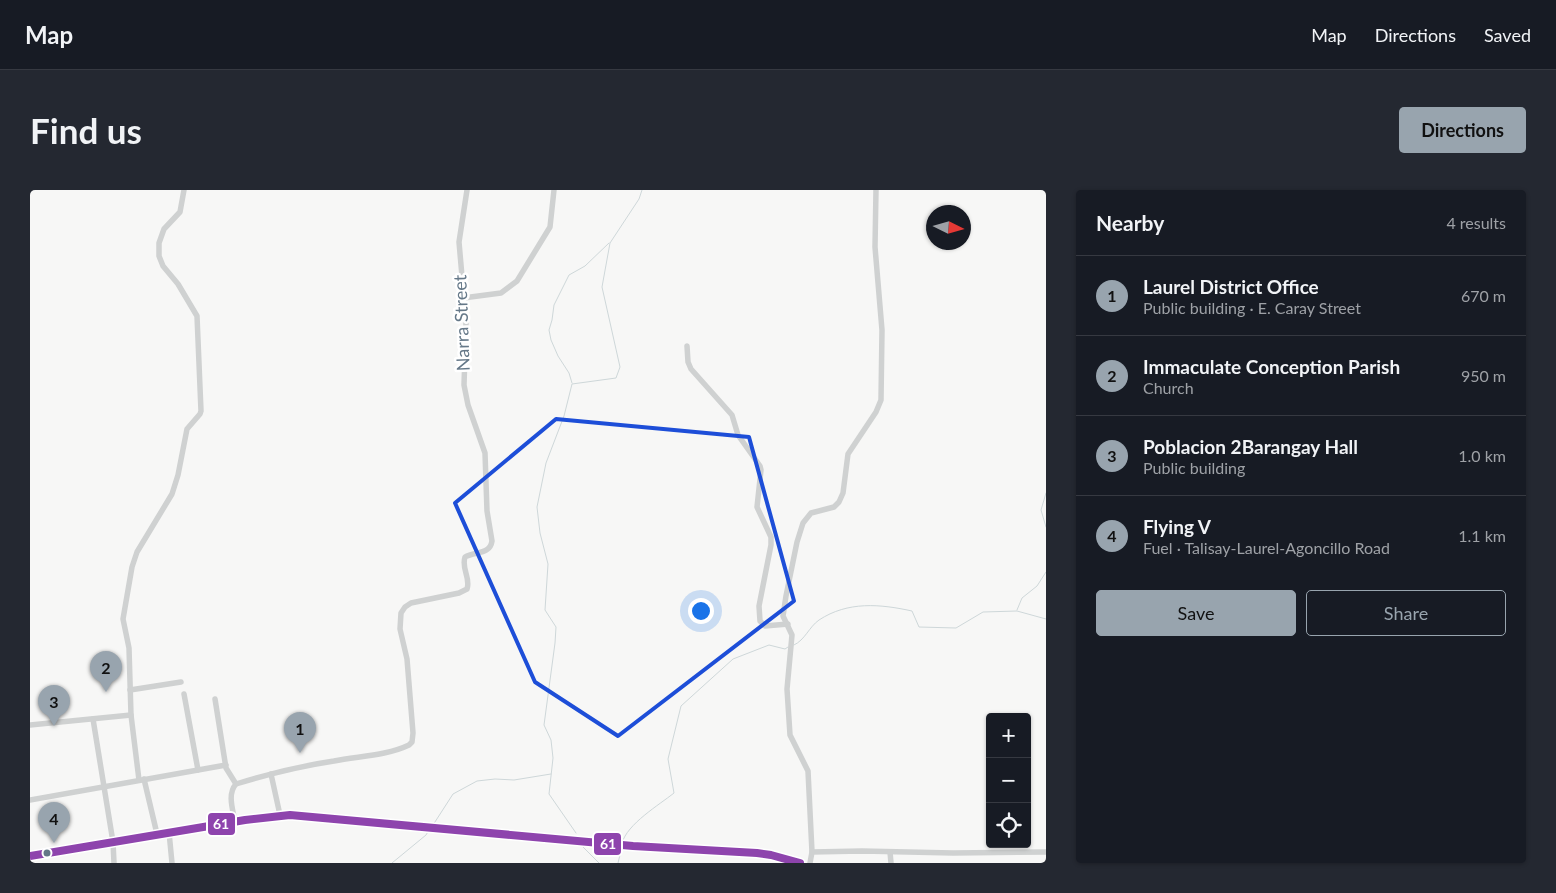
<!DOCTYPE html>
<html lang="en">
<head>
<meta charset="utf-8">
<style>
	body { margin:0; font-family:Lato,sans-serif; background:#242831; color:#f1f3f6 }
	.controls { position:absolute; right:15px; bottom:15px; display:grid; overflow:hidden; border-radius:5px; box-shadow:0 1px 4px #0004 }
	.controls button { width:45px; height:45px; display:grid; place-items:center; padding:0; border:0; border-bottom:1px solid #363941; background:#171b24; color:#f1f3f6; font:25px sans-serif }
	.compass { position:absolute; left:896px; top:15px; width:45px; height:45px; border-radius:50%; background:#171b24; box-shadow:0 1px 4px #0004; rotate:95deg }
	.you { position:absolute; left:670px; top:420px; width:18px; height:18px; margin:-12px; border:4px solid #fff; border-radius:50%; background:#1a73e8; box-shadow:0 0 0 8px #1a73e833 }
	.badge { display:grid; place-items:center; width:32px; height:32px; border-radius:50%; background:#98a4ae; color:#111; font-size:16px; font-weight:700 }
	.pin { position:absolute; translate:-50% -41px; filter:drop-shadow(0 1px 2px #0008) }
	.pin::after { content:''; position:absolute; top:26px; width:18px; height:15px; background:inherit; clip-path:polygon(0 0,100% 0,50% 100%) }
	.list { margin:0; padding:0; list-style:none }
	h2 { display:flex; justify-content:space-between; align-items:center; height:65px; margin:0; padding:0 20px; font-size:21px }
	h2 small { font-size:16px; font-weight:400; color:#9ea1a6 }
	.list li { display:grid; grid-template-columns:32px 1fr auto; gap:15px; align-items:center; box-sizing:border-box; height:80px; padding:0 20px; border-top:1px solid #363941 }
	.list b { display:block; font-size:19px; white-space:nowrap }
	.list p { margin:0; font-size:16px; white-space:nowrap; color:#9ea1a6 }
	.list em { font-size:16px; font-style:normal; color:#9ea1a6 }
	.actions { display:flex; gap:10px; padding:15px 20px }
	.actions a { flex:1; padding:11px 0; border:1px solid #98a4ae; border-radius:5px; text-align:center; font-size:18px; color:#98a4ae }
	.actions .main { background:#98a4ae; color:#111 }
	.icon { flex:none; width:28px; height:28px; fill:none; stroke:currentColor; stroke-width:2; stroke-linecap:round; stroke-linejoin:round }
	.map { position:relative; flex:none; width:1016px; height:673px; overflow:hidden; border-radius:5px }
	header { display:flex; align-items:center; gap:30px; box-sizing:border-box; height:70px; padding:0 25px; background:#171b24; border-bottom:1px solid #363941 }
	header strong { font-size:24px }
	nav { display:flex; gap:28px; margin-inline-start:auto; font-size:18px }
	.intro { display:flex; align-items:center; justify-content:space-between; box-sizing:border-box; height:120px; padding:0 30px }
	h1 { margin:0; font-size:35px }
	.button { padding:12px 22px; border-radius:5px; background:#98a4ae; color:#111; font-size:18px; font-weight:700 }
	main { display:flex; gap:30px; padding:0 30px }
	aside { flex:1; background:#171b24; border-radius:5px; box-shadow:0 1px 4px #0004 }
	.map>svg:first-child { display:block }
</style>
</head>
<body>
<header>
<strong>Map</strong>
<nav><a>Map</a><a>Directions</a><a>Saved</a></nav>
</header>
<div class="intro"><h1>Find us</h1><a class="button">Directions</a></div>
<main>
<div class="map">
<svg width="1016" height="673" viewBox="0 0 1016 673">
	<rect width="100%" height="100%" fill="#f7f7f6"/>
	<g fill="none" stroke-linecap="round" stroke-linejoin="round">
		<g stroke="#ced7d9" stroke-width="1">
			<polyline points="542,193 539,183 528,166 521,150 519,140 522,130 524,115 539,85 555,76 579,53"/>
			<polyline points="1016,303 1011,320 1016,337"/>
			<polyline points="987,420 992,408 1007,396 1016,382"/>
			<path d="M764,455C775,450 779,437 789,430C818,411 850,414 882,421L889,437L926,438L953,422L987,421L1016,429"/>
			<polyline points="403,635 423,604 447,591 465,589 484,590 521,584"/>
			<polyline points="546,643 519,604 523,568 521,550 514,535 525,453 526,437 515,420 518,374 510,343 507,317 516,273 534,226 542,194 586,188 590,177 572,97 580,53 609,9 612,0"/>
			<path d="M592,653C597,634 629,615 644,603L638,569L651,516L703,469L739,455L755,459L758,457"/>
			<polyline points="553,657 569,673"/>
			<polyline points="362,673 396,645 399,640"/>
			<polyline points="588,673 592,657"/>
		</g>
		<g stroke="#cfd1d1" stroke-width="5.5">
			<polyline points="433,108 471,103 487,91 520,37 524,0"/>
			<polyline points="657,156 658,172 661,179 702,225 708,245 730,276 731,280 727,317 741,347 741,355 729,416 730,431 735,436 758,434"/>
			<polyline points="100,500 151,492"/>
			<polyline points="154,504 168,580"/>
			<polyline points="185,509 196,578 206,594"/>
			<polyline points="63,529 83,652 84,673"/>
			<polyline points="0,535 101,525"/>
			<polyline points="241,584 250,625"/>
			<polyline points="114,589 127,644"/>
			<polyline points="109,590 101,525 99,458 93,429 102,377 107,362 142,304 148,285 157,239 170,224 171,221 167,126 148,94 133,76 129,66 129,53 134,39 150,22 154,0"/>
			<polyline points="0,610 196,575"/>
			<path d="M205,632C203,620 197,604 206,594C238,584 271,576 304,571C328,566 356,566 379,555L382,552L383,543L377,469L370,439L371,423L375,417L381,413L429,403L437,399C441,388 431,379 435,367C445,361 460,365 462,351L457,321L455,263L438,215L434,195L436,132L429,52L437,0"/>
			<polyline points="139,642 142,673"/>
			<polyline points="782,662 832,661 923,663 1016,662"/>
			<polyline points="860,662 861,673"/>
			<polyline points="780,673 782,662 778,581 760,545 757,499 762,445 753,426 756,406 767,352 773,333 781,323 804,317 809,312 813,303 818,264 846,222 851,210 852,140 845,57 846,0"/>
		</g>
		<polyline stroke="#e2e3e3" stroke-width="7" points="0,666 215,630 260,625 603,656 727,663 741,665 770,673"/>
		<defs>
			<polyline id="bus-1" points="0,666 215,630 260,625 603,656 727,663 741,665 770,673"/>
		</defs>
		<use href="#bus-1" stroke="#fff" stroke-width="11"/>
		<use href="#bus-1" stroke="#8e44ad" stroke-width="8"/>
	</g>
	<path fill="none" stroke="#1d4ed8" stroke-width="4" stroke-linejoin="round" d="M526,229L719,247L764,411L588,546L505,492L425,313Z"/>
	<circle fill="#657888" stroke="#fff" stroke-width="2" cx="17" cy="663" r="4.5"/>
	<g text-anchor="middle" stroke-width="5" stroke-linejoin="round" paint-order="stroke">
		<g font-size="18" fill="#657888" stroke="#fff">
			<text transform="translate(432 133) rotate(-92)" y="6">Narra Street</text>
		</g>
	</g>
	<g stroke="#fff" stroke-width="2">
		<rect x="177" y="622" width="29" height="24" rx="5" fill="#8e44ad"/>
		<rect x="563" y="642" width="29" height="24" rx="5" fill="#8e44ad"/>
	</g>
	<g font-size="14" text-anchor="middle" font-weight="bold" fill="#fff">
		<text x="191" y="639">61</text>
		<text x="578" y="659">61</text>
	</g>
</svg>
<div class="controls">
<button>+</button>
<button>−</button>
<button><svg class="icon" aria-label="locate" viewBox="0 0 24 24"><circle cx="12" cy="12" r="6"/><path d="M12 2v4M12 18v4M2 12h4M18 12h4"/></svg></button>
</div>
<svg class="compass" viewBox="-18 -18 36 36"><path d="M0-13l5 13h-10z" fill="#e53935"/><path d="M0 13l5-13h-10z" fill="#9ea1a6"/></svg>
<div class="you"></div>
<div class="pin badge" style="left:270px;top:563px">1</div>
<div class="pin badge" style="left:76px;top:502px">2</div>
<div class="pin badge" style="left:24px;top:536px">3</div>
<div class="pin badge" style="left:24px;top:653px">4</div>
</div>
<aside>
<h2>Nearby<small>4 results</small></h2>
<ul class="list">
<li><span class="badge">1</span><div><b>Laurel District Office</b><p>Public building · E. Caray Street</p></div><em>670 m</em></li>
<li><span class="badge">2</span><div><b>Immaculate Conception Parish</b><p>Church</p></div><em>950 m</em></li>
<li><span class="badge">3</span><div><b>Poblacion 2Barangay Hall</b><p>Public building</p></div><em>1.0 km</em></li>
<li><span class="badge">4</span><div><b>Flying V</b><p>Fuel · Talisay-Laurel-Agoncillo Road</p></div><em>1.1 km</em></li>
</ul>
<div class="actions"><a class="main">Save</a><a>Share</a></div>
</aside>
</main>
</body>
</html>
